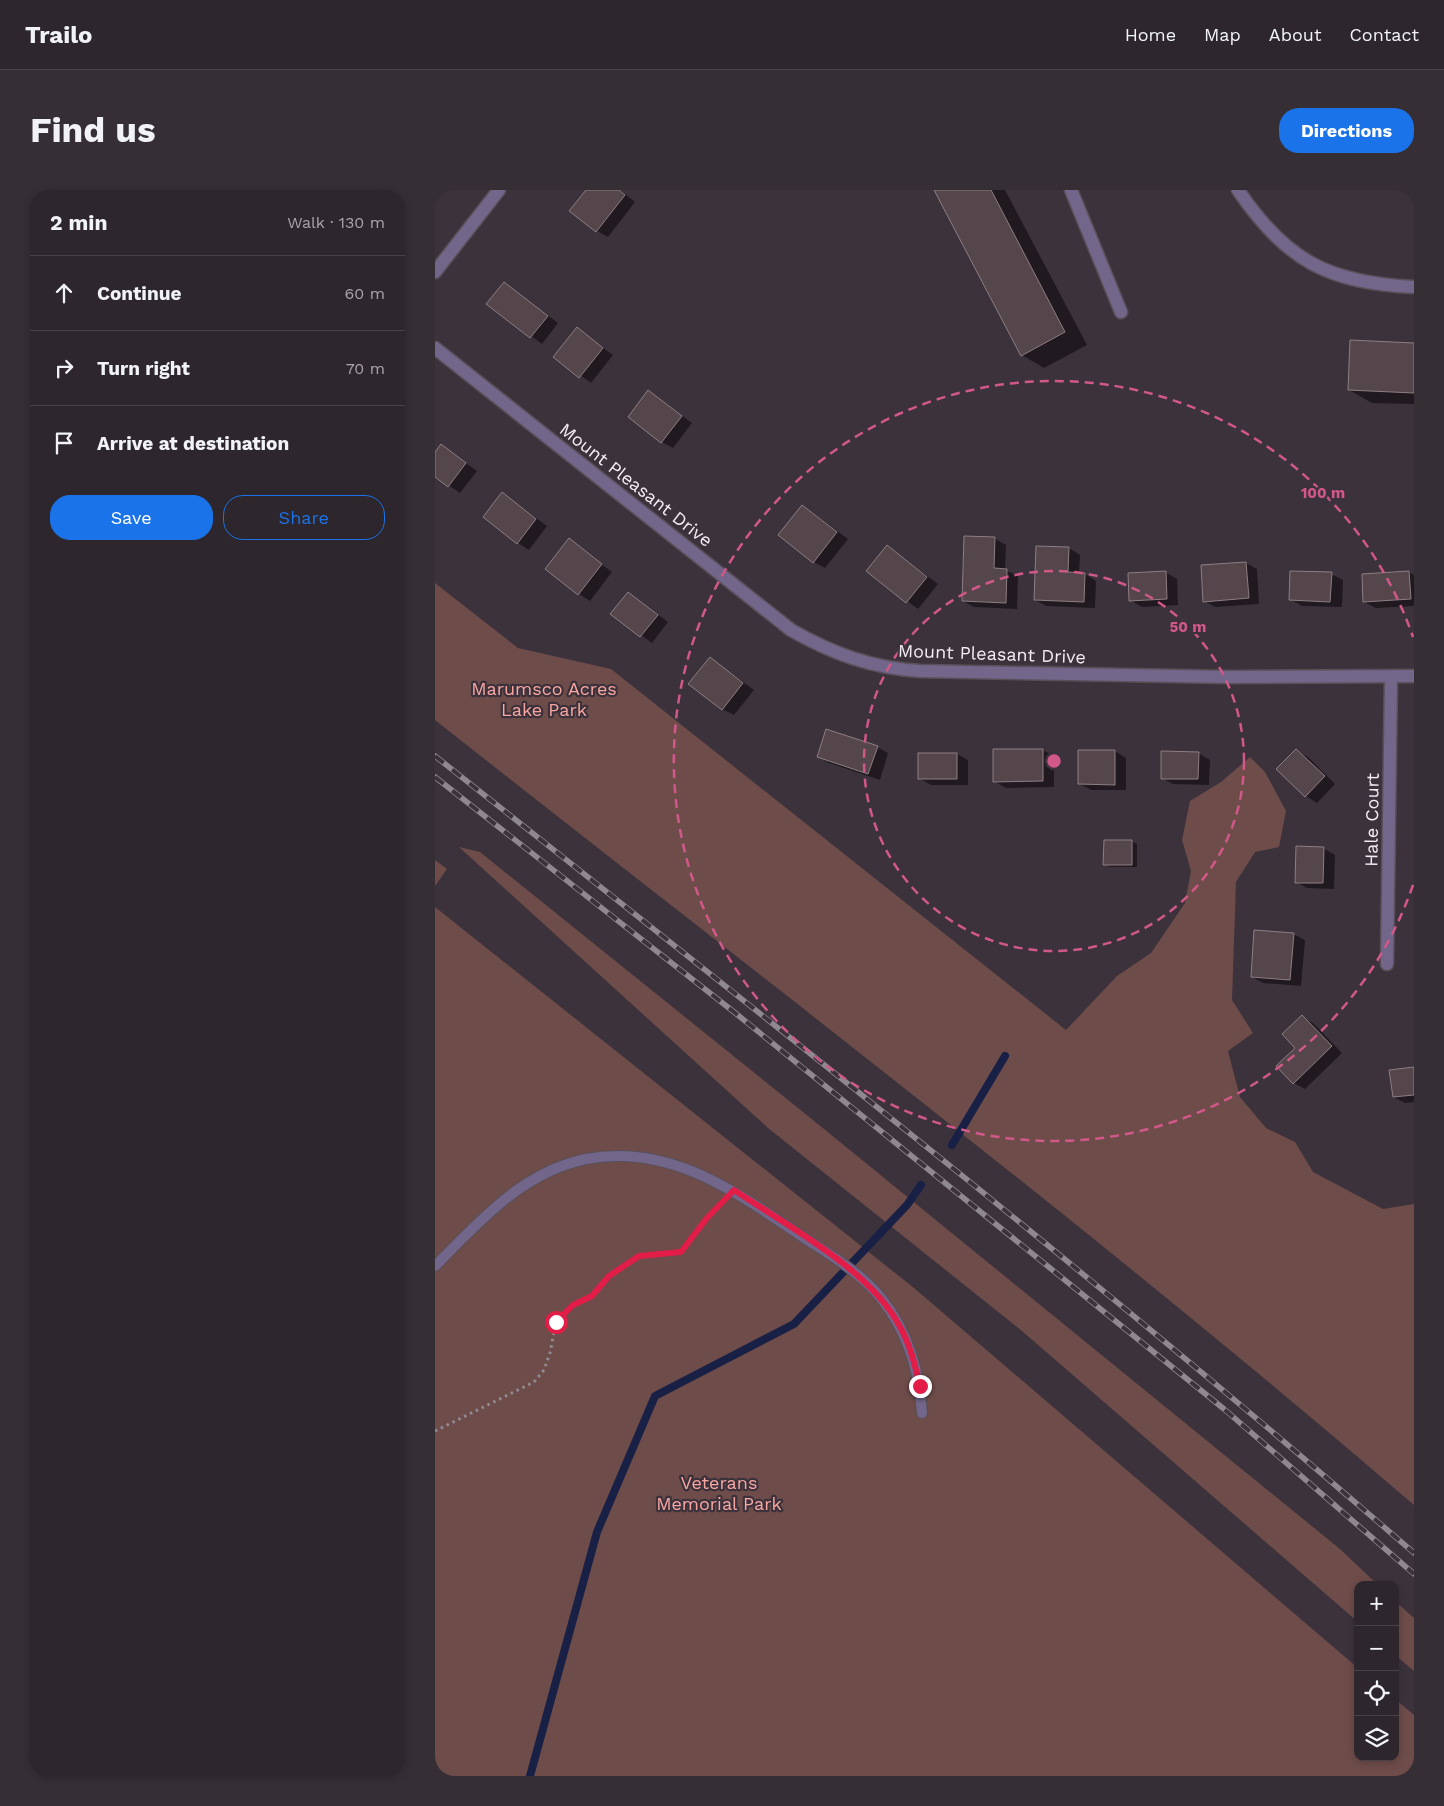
<!DOCTYPE html>
<html lang="en">
<head>
<meta charset="utf-8">
<style>
	body { margin:0; font-family:"Work Sans",sans-serif; background:#352e35; color:#f1f3f6 }
	.controls { position:absolute; right:15px; bottom:15px; display:grid; overflow:hidden; border-radius:10px; box-shadow:0 2px 8px #0003 }
	.controls button { width:45px; height:45px; display:grid; place-items:center; padding:0; border:0; border-bottom:1px solid #484349; background:#2d262d; color:#f1f3f6; font:25px sans-serif }
	.stop { position:absolute; width:15px; height:15px; margin:-11px; border:4px solid #e11d48; border-radius:50%; background:#fff }
	.stop.end { background:#e11d48; border-color:#fff; box-shadow:0 1px 5px #0008 }
	.list { margin:0; padding:0; list-style:none }
	h2 { display:flex; justify-content:space-between; align-items:center; height:65px; margin:0; padding:0 20px; font-size:21px }
	h2 small { font-size:16px; font-weight:400; color:#a7a5aa }
	.list li { display:grid; grid-template-columns:32px 1fr auto; gap:15px; align-items:center; box-sizing:border-box; height:75px; padding:0 20px; border-top:1px solid #484349 }
	.list b { display:block; font-size:19px; white-space:nowrap }
	.list em { font-size:16px; font-style:normal; color:#a7a5aa }
	.actions { display:flex; gap:10px; padding:15px 20px }
	.actions a { flex:1; padding:11px 0; border:1px solid #1a73e8; border-radius:20px; text-align:center; font-size:18px; color:#1a73e8 }
	.actions .main { background:#1a73e8; color:#fff }
	.icon { flex:none; width:28px; height:28px; fill:none; stroke:currentColor; stroke-width:2; stroke-linecap:round; stroke-linejoin:round }
	.map { position:relative; flex:none; width:979px; height:1586px; overflow:hidden; border-radius:20px }
	header { display:flex; align-items:center; gap:30px; box-sizing:border-box; height:70px; padding:0 25px; background:#2d262d; border-bottom:1px solid #484349 }
	header strong { font-size:24px }
	nav { display:flex; gap:28px; margin-inline-start:auto; font-size:18px }
	.intro { display:flex; align-items:center; justify-content:space-between; box-sizing:border-box; height:120px; padding:0 30px }
	h1 { margin:0; font-size:35px }
	.button { padding:12px 22px; border-radius:20px; background:#1a73e8; color:#fff; font-size:18px; font-weight:700 }
	main { display:flex; gap:30px; padding:0 30px }
	aside { flex:1; background:#2d262d; border-radius:20px; box-shadow:0 2px 8px #0003 }
	.map>svg:first-child { display:block }
</style>
</head>
<body>
<header>
<strong>Trailo</strong>
<nav><a>Home</a><a>Map</a><a>About</a><a>Contact</a></nav>
</header>
<div class="intro"><h1>Find us</h1><a class="button">Directions</a></div>
<main>
<aside>
<h2>2 min<small>Walk · 130 m</small></h2>
<ul class="list">
<li><svg class="icon" aria-label="ahead" viewBox="0 0 24 24"><path d="M12 20V5M6 11l6-6 6 6"/></svg><div><b>Continue</b></div><em>60 m</em></li>
<li><svg class="icon" aria-label="right" viewBox="0 0 24 24"><path d="M7 20v-9h11M14 6l5 5-5 5"/></svg><div><b>Turn right</b></div><em>70 m</em></li>
<li><svg class="icon" aria-label="arrive" viewBox="0 0 24 24"><path d="M6 21V4h12l-3 4 3 4H6"/></svg><div><b>Arrive at destination</b></div></li>
</ul>
<div class="actions"><a class="main">Save</a><a>Share</a></div>
</aside>
<div class="map">
<svg width="979" height="1586" viewBox="0 0 979 1586">
	<rect width="100%" height="100%" fill="#3c323c"/>
	<g fill="#6e4c4a">
		<path d="M0,393L83,458L176,479L631,840L682,786L716,763L750,713L756,681L747,650L755,611L786,592L815,567L830,582L851,621L844,657L820,662L801,692L797,810L818,843L793,861L805,907L831,938L860,952L878,982L948,1019L979,1014V1315C662,1042 328,789 0,530Z"/>
		<polygon points="24,657 45,662 373,926 905,1359 943,1395 923,1395 923,1432 587,1141 333,938"/>
		<polygon points="0,670 12,679 0,696"/>
		<polygon points="0,717 479,1098 923,1478 923,1567 960,1567 960,1509 979,1525 979,1586 0,1586"/>
		<polygon points="960,1411 979,1428 979,1481 960,1465"/>
	</g>
	<g fill="#0007">
		<polygon points="152,0 185,0 200,12 173,47 162,41"/>
		<polygon points="501,0 570,0 652,155 609,178 587,165"/>
		<polygon points="69,93 123,133 107,154 53,114"/>
		<polygon points="142,139 178,165 156,193 120,167"/>
		<polygon points="979,154 979,214 937,213 914,200"/>
		<polygon points="214,202 257,233 238,258 227,252"/>
		<polygon points="7,256 42,281 25,303 0,286 0,264"/>
		<polygon points="68,304 112,336 94,360 83,353"/>
		<polygon points="368,316 413,349 390,378 379,372"/>
		<polygon points="559,348 571,355 570,380 583,386 582,419 539,417 528,411"/>
		<polygon points="134,350 177,382 155,411 144,404"/>
		<polygon points="452,356 503,394 483,419 433,381"/>
		<polygon points="634,358 645,365 644,384 650,384 661,391 660,418 611,416 600,410"/>
		<polygon points="811,373 822,379 824,414 780,417 769,411"/>
		<polygon points="730,382 742,389 743,415 707,417 695,410"/>
		<polygon points="974,382 979,385 979,416 941,418 929,412"/>
		<polygon points="896,384 908,390 907,417 867,416 855,409"/>
		<polygon points="193,403 233,432 217,453 177,424"/>
		<polygon points="275,468 319,500 299,525 287,519"/>
		<polygon points="442,557 453,563 445,590 394,573 383,567"/>
		<polygon points="608,560 619,566 619,597 571,598 559,591"/>
		<polygon points="680,561 691,568 691,600 656,600 645,594"/>
		<polygon points="861,561 873,567 900,594 882,613 871,606 843,579"/>
		<polygon points="763,563 775,570 774,595 738,594 727,588"/>
		<polygon points="522,564 533,570 533,595 496,595 484,588"/>
		<polygon points="696,651 702,654 702,677 675,677 670,674"/>
		<polygon points="888,658 900,665 899,699 872,698 861,692"/>
		<polygon points="858,744 870,750 866,796 828,793 817,787"/>
		<polygon points="867,827 878,833 907,863 870,899 859,893"/>
		<polygon points="979,878 979,912 970,913 959,907"/>
	</g>
	<g fill="none" stroke-linecap="round" stroke-linejoin="round">
		<g stroke="#192046" stroke-width="8">
			<polyline points="517,955 570,866"/>
			<polyline points="95,1586 162,1342 220,1206 359,1134 472,1015 486,995"/>
		</g>
	</g>
	<g fill="#54464b" stroke="#8d7e83">
		<polygon points="151,0 184,0 190,5 161,42 134,21"/>
		<polygon points="499,0 556,0 630,142 586,166"/>
		<polygon points="69,92 113,126 95,148 51,114"/>
		<polygon points="142,137 168,158 144,188 118,167"/>
		<polygon points="915,150 979,153 979,203 913,200"/>
		<polygon points="213,200 247,226 226,253 193,227"/>
		<polygon points="6,254 31,273 13,297 0,287 0,262"/>
		<polygon points="67,302 101,329 82,354 48,327"/>
		<polygon points="367,315 402,342 378,373 343,345"/>
		<polygon points="529,346 560,347 559,378 572,379 571,413 527,411"/>
		<polygon points="134,348 167,374 143,405 110,379"/>
		<polygon points="452,355 492,387 471,413 431,381"/>
		<polygon points="601,356 634,357 633,382 650,383 649,412 599,410"/>
		<polygon points="811,372 814,408 768,412 766,375"/>
		<polygon points="731,381 732,409 694,411 693,383"/>
		<polygon points="855,381 897,382 895,412 854,410"/>
		<polygon points="974,381 976,409 928,412 927,384"/>
		<polygon points="193,402 223,425 205,447 175,424"/>
		<polygon points="275,467 308,493 287,520 253,494"/>
		<polygon points="391,539 443,556 433,584 382,567"/>
		<polygon points="558,559 608,559 608,591 558,592"/>
		<polygon points="861,559 890,586 870,607 841,579"/>
		<polygon points="643,560 680,560 680,595 643,594"/>
		<polygon points="726,561 764,562 763,589 726,589"/>
		<rect x="483" y="563" width="39" height="26"/>
		<polygon points="669,650 697,650 697,675 668,675"/>
		<polygon points="861,656 889,657 888,693 860,693"/>
		<polygon points="819,740 859,743 855,790 816,787"/>
		<polygon points="867,825 897,856 858,894 841,876 860,858 847,844"/>
		<polygon points="979,877 979,905 958,907 954,880"/>
	</g>
	<g fill="none" stroke-linecap="round" stroke-linejoin="round">
		<defs>
			<path id="lane" d="M0,1076C44,1032 87,982 151,969C236,953 302,1003 368,1047C395,1065 425,1082 446,1108C473,1142 484,1180 487,1223"/>
			<g id="street">
				<polyline points="636,0 686,122"/>
				<path d="M803,0C851,71 894,93 979,97"/>
				<polyline points="0,82 64,0"/>
				<path d="M0,158L356,440C398,464 437,478 485,481L792,487L979,486"/>
				<polyline points="952,774 956,487"/>
			</g>
		</defs>
		<use href="#lane" stroke="#595059" stroke-width="12"/>
		<use href="#street" stroke="#595059" stroke-width="15"/>
		<polyline stroke="#928a92" stroke-width="3" stroke-dasharray="2.5 4" stroke-linecap="butt" points="0,1241 99,1192 109,1180 115,1163 121,1132 138,1115 157,1106 174,1086 204,1066 245,1062 286,1013"/>
		<use href="#lane" stroke="#72668a" stroke-width="10"/>
		<use href="#street" stroke="#72668a" stroke-width="12"/>
		<defs>
			<g id="rail">
				<path d="M0,566C330,827 661,1087 979,1363"/>
				<polyline points="0,587 299,822 789,1219 979,1384"/>
			</g>
		</defs>
		<use href="#rail" stroke="#908890" stroke-width="5.5"/>
		<use href="#rail" stroke="#3c323c" stroke-width="4" stroke-dasharray="11" stroke-linecap="butt"/>
	</g>
	<g fill="none" stroke-linecap="round" stroke-linejoin="round">
		<path stroke="#e11d48" stroke-width="6" d="M121,1132L138,1115L157,1106L174,1086L204,1066L246,1062L272,1028L299,1000C351,1035 434,1079 464,1135C475,1154 480,1175 485,1196"/>
	</g>
	<g fill="none" stroke="#d15889" stroke-width="2.5" stroke-dasharray="9 6">
		<circle cx="619" cy="571" r="190"/>
		<path d="M978 695A380 380 0 1 1 978 447"/>
	</g>
	<g text-anchor="middle" stroke-width="4.5" stroke-linejoin="round" paint-order="stroke">
		<g font-size="18" fill="#f4edf3" stroke="#3c323c">
			<text transform="translate(201 295) rotate(38)" y="6">Mount Pleasant Drive</text>
			<text transform="translate(557 464) rotate(2)" y="6">Mount Pleasant Drive</text>
			<text transform="translate(937 630) rotate(-89)" y="6">Hale Court</text>
		</g>
		<g font-size="18" fill="#f9a6a1" stroke="#3c323c">
			<text x="109" y="505">Marumsco Acres<tspan x="109" dy="21">Lake Park</tspan></text>
			<text x="284" y="1299">Veterans<tspan x="284" dy="21">Memorial Park</tspan></text>
		</g>
	</g>
	<circle cx="619" cy="571" r="8" fill="#d15889" stroke="#3c323c" stroke-width="2.5"/>
	<g font-size="15" text-anchor="middle" font-weight="bold" fill="#d15889" stroke="#3c323c" stroke-width="4.5" stroke-linejoin="round" paint-order="stroke">
		<text x="888" y="308">100 m</text>
		<text x="753" y="442">50 m</text>
	</g>
</svg>
<div class="controls">
<button>+</button>
<button>−</button>
<button><svg class="icon" aria-label="locate" viewBox="0 0 24 24"><circle cx="12" cy="12" r="6"/><path d="M12 2v4M12 18v4M2 12h4M18 12h4"/></svg></button>
<button><svg class="icon" aria-label="layers" viewBox="0 0 24 24"><path d="M12 4l9 5-9 5-9-5zM3 14l9 5 9-5"/></svg></button>
</div>
<div class="stop" style="left:121px;top:1132px"></div>
<div class="stop end" style="left:485px;top:1196px"></div>
</div>
</main>
</body>
</html>
